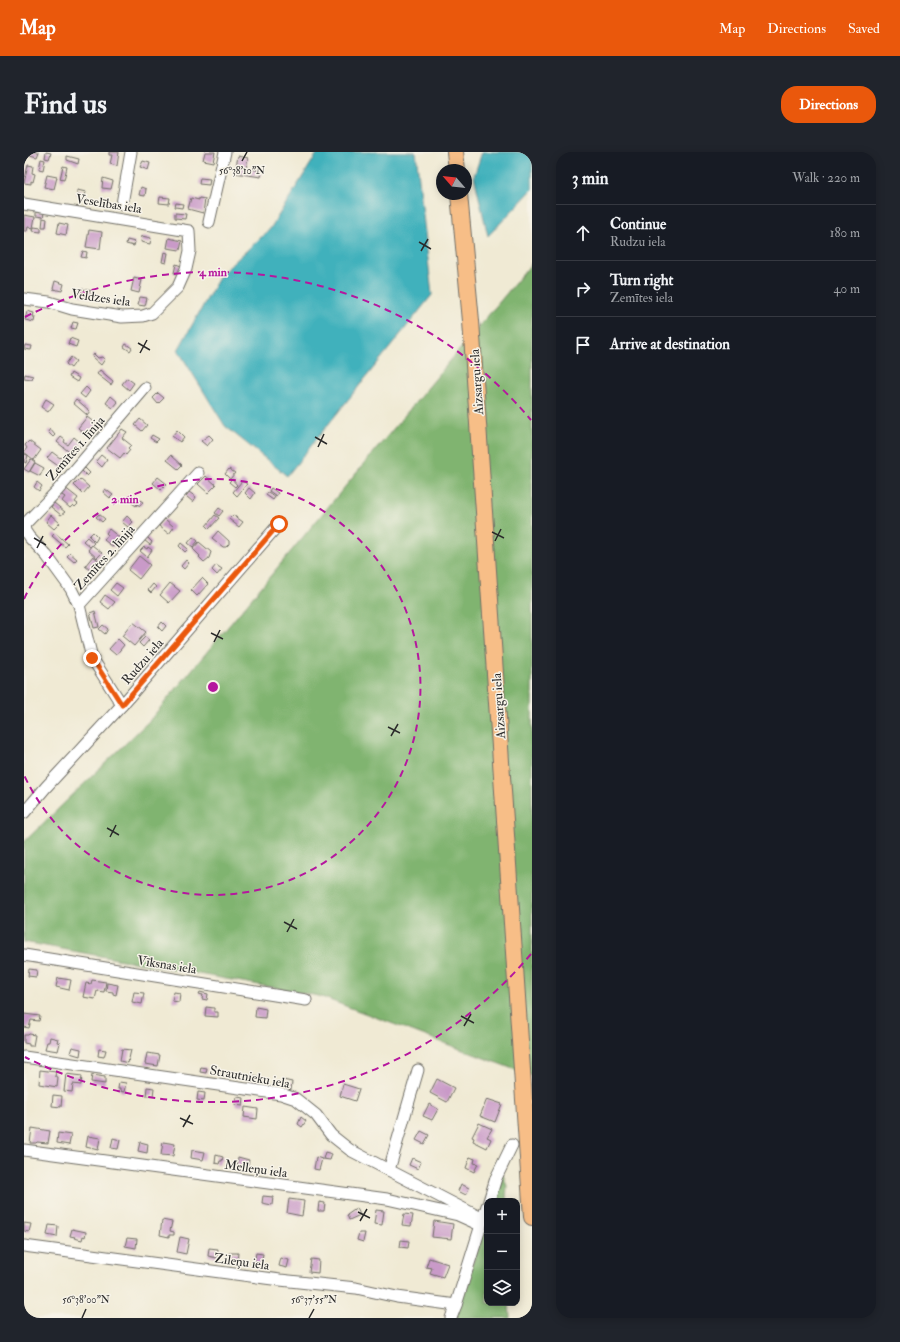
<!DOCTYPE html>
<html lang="en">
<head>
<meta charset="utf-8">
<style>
	body { margin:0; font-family:"IM FELL Double Pica",serif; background:#20242c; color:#f1f3f6 }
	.controls { position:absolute; right:12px; bottom:12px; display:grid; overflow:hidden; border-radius:8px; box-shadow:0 2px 10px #0003 }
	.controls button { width:36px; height:36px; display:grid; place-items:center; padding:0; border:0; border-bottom:1px solid #363941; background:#171b24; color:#f1f3f6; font:20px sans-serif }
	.compass { position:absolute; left:412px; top:12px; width:36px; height:36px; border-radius:50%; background:#171b24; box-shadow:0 2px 10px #0003; rotate:298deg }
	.stop { position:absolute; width:12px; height:12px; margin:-9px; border:3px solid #ea580c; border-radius:50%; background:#fff }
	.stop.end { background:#ea580c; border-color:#fff; box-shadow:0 1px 4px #0008 }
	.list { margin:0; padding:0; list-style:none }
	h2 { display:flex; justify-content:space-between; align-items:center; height:52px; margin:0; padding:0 16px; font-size:17px }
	h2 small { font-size:13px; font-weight:400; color:#9ea1a6 }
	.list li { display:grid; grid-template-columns:26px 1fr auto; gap:12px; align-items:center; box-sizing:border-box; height:56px; padding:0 16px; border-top:1px solid #363941 }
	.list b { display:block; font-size:15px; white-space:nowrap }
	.list p { margin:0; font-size:13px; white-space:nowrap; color:#9ea1a6 }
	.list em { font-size:13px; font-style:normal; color:#9ea1a6 }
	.icon { flex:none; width:22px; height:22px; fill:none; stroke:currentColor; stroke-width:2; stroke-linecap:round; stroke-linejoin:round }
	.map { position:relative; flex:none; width:508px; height:1166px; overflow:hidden; border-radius:16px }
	header { display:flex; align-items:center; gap:24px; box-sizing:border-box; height:56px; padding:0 20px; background:#ea580c; color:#fff }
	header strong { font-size:19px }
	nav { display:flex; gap:22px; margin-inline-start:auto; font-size:14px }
	.intro { display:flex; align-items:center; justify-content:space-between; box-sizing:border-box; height:96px; padding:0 24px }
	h1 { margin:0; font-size:28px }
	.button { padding:10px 18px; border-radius:16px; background:#ea580c; color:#fff; font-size:14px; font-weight:700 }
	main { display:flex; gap:24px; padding:0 24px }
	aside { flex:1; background:#171b24; border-radius:16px; box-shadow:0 2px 10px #0003 }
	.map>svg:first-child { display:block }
</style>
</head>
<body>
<header>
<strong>Map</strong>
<nav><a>Map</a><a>Directions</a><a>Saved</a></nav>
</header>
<div class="intro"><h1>Find us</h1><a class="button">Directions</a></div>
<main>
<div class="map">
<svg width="508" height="1166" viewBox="0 0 508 1166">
	<rect width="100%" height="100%" fill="#f7f3e8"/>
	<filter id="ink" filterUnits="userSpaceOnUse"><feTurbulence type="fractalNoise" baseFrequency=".025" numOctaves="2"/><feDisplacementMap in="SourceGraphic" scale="8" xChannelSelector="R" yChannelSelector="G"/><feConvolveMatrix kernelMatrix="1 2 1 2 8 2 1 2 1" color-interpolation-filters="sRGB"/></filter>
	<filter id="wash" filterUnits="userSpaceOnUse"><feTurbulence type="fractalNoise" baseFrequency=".012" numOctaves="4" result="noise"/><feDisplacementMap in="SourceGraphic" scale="16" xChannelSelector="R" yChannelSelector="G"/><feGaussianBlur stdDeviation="0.9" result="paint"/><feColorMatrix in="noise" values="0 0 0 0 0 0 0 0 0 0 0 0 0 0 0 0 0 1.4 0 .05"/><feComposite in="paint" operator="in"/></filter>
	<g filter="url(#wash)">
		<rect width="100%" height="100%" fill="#f0ead4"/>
		<g fill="#80b46f" stroke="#56704d">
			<polygon points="508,111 508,924 295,844 0,790 0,690 126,568"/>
			<polygon points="478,1020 483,1034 482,1049 468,1049"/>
			<polygon points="463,1066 463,1151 485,1151 486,1166 431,1166"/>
		</g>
		<g fill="#41b1bc" stroke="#366e74">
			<polygon points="294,0 392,0 408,143 263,324 201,274 154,198 197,122 246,77"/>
			<polygon points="458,0 508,0 508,38 464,84 450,24"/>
		</g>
		<g id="blocks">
			<g fill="#c99ac8">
				<polygon points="7,0 15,0 13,5 6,3"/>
				<polygon points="22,0 27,1 25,7 21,6"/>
				<polygon points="85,0 95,0 93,14 86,12 88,3 85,3"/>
				<polygon points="181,0 191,0 189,10 179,8"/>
				<polygon points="43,4 55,7 54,12 43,8"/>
				<polygon points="214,4 224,6 222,16 238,19 237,25 211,21"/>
				<polygon points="17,7 21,8 19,18 15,17"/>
				<polygon points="119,9 126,11 124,18 116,15"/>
				<polygon points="4,13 9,14 8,21 11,22 9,30 7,29 7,32 0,31"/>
				<polygon points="39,14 43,15 40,28 36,27"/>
				<polygon points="23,23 33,25 30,37 20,35"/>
				<polygon points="79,26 89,29 87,37 78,36"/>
				<polygon points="176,26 186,27 185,33 175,32"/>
				<polygon points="117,35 122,37 121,44 115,43"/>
				<polygon points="53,38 62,40 61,44 53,43"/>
				<polygon points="136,45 146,46 145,52 135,51"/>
				<polygon points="167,46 175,48 175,46 181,47 179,61 164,57"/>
				<polygon points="152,51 159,52 158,56 151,55"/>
				<polygon points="12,60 20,61 19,65 12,64"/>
				<polygon points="151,61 162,62 161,67 151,66"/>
				<polygon points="0,63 11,65 9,76 4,75 3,79 0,79"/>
				<polygon points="19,66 23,67 22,75 18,75"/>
				<polygon points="35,71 44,73 42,83 33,81"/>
				<polygon points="10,75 17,76 17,80 9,79"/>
				<polygon points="65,78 78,80 76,97 62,95"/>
				<polygon points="118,84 127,86 126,92 117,90"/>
				<polygon points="145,86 158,89 156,98 143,96"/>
				<polygon points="103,88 111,90 110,94 102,92"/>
				<polygon points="59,99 63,100 62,106 57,105"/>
				<polygon points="140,100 144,101 142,111 138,110"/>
				<polygon points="152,112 157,114 155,122 150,121"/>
				<polygon points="110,126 118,128 115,141 107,139"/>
				<polygon points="31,129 40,132 38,139 29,137"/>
				<polygon points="58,137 68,139 66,146 56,143"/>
				<polygon points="116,145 123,146 121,154 114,153"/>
				<polygon points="3,159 10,161 9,165 11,165 10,170 1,168"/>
				<polygon points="49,170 54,171 52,177 47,176"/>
				<polygon points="46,186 54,189 52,195 44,192"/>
				<polygon points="102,192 108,196 106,199 100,195"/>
				<polygon points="1,193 8,194 7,198 0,197"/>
				<polygon points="70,202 74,206 78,205 81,207 77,213 68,205"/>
				<polygon points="47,205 52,209 47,216 42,212"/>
				<polygon points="76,218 89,229 87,233 73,222"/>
				<polygon points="47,221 55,226 53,230 45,225"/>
				<polygon points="1,222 9,224 8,227 0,226"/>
				<polygon points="103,226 110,231 105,238 98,232"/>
				<polygon points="62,235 66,239 61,246 56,242"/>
				<polygon points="134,241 140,246 134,252 129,246"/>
				<polygon points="87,244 94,250 89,256 82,251"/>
				<polygon points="22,247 30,252 24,260 17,255"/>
				<polygon points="52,247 66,259 63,263 49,251"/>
				<polygon points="63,265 75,274 66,285 54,276"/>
				<polygon points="116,267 123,273 118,279 111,273"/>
				<polygon points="26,277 31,283 29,285 24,280"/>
				<polygon points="98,277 103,280 98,286 107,293 104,296 106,298 102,303 100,301 96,306 83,296"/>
				<polygon points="153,278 160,285 156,290 148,284"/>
				<polygon points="128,283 135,287 132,290 126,286"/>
				<polygon points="185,283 189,287 183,294 177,289"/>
				<polygon points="37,285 41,288 40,290 44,293 50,285 58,292 49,303 33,290"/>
				<polygon points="5,289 17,298 10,308 0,300 3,296 1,293"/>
				<polygon points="28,300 36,306 37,305 42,310 37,316 23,306"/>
				<polygon points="0,302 4,303 2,311 0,310"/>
				<polygon points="77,303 83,308 78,315 72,309"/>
				<polygon points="147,303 158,313 154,317 143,308"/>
				<polygon points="7,307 11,310 5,320 0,317"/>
				<polygon points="11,311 20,316 16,324 6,319"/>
				<polygon points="61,316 66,321 63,324 58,319"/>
				<polygon points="205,317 211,321 206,327 201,322"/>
				<polygon points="182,324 192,333 184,341 174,332"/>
				<polygon points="134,325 143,332 137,338 129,331"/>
				<polygon points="56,327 65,335 59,342 50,333"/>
				<polygon points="208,327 213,333 211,335 205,330"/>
				<polygon points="218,329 223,332 213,344 209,340"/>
				<polygon points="13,330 18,334 15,339 10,335"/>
				<polygon points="40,335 54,346 51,350 54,352 51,355 49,353 46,356 38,349 41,345 35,341"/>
				<polygon points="225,336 231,341 227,347 221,341"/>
				<polygon points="247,336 254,341 252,344 245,339"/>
				<polygon points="81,337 89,343 86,346 79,340"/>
				<polygon points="165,340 172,345 169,350 162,344"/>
				<polygon points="244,340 251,345 249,348 242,343"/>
				<polygon points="111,345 119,350 116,354 113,352 112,354 108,351"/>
				<polygon points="30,351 41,360 37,363 27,355"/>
				<polygon points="195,356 199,359 195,364 191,361"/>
				<polygon points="75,362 81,367 78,370 72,365"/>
				<polygon points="27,363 36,371 30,377 22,370"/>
				<polygon points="191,363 195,366 185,377 182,374"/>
				<polygon points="209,363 219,370 215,375 205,367"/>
				<polygon points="103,364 109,370 104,375 98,370"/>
				<polygon points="141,367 150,375 145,382 135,374"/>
				<polygon points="85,377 96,386 89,395 80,388 84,383 82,381"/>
				<polygon points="194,379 205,389 205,392 202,395 199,395 188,386"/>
				<polygon points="69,380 74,385 71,390 65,384"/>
				<polygon points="31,381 44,392 41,395 28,384"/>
				<polygon points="63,385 70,391 66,395 59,389"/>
				<polygon points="123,385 128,390 126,393 120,388"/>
				<polygon points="169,385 174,389 169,395 164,391"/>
				<polygon points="175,390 187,400 185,406 180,410 175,405 176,404 169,397"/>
				<polygon points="157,391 164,397 161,400 155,394"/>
				<polygon points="68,393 78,401 73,406 64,398"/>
				<polygon points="120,395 123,397 124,395 128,398 123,405 116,399"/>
				<polygon points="46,401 53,407 50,410 43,404"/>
				<polygon points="69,404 78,411 70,421 61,414"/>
				<polygon points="115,404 126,413 115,427 104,418"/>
				<polygon points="162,408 165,411 160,417 157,414"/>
				<polygon points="192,413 198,417 193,423 188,418"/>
				<polygon points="178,426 184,432 173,444 167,438"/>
				<polygon points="92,431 99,436 93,444 86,438"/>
				<polygon points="146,431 156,439 145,451 136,443"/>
				<polygon points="129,432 132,435 127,441 124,438"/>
				<polygon points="81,443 91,450 85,457 76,450"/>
				<polygon points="71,459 75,475 70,476 66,461"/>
				<polygon points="109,470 122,480 110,494 98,484"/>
				<polygon points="138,470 142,474 138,479 134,475"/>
				<polygon points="79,473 84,477 81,482 75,477"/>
				<polygon points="121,485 125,488 119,495 115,491"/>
				<polygon points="94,487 100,493 92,503 85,497"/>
				<polygon points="5,817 13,818 12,825 4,824"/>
				<polygon points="34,826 47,828 45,838 32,835"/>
				<polygon points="68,828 82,830 80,840 73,839 71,847 59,845 62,831 67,832"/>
				<polygon points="83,831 94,833 92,843 89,842 89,840 82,839"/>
				<polygon points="110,840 120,841 118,852 108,850"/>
				<polygon points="150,840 156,841 155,850 148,849"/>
				<polygon points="176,840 184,842 183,848 178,847 179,843 175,842"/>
				<polygon points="182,855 190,856 190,860 194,860 194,865 181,864"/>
				<polygon points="232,855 242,857 241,866 231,865"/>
				<polygon points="0,862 16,864 15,869 7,868 5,876 0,875"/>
				<polygon points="5,882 11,883 9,894 5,894 5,892 0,891 0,883 4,883"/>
				<polygon points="26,885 34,887 33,890 36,891 34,899 21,897 23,890 25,890"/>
				<polygon points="48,895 57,897 56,904 46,901"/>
				<polygon points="75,897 82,898 80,905 74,904"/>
				<polygon points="98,897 107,898 104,911 96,909"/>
				<polygon points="123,901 136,903 134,914 121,912"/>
				<polygon points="177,915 183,916 182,921 176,920"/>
				<polygon points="16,918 32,920 31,924 34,925 33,935 15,932"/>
				<polygon points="42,922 58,924 57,933 49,932 48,940 40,939"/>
				<polygon points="68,923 81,925 81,932 67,930"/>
				<polygon points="226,923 237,926 236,932 224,929"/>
				<polygon points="413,927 430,936 423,950 406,941"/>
				<polygon points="259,928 268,930 267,938 257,936"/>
				<polygon points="95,930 102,931 100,940 96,939 96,937 94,937"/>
				<polygon points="319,932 335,937 331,949 316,944"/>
				<polygon points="123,935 130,936 129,944 122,944"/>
				<polygon points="174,940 181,941 180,949 173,948"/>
				<polygon points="29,943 38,944 37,955 28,954"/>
				<polygon points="213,945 220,946 219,954 211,953"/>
				<polygon points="463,947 478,952 471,970 456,964"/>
				<polygon points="405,952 414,957 408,968 399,964"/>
				<polygon points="221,955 234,957 233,967 220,965"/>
				<polygon points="277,965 282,969 278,975 274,972"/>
				<polygon points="455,971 468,977 463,985 467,987 463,996 449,989 450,986 448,985"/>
				<polygon points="8,976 26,979 24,991 13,990 12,991 6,991"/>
				<polygon points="397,979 405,983 400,992 392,988"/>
				<polygon points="34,981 47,983 45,993 33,991"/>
				<polygon points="64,984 76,986 74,998 62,995"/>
				<polygon points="89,986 96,988 94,997 87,996"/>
				<polygon points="116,990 124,992 123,1001 114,999"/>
				<polygon points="139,990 151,992 149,1004 137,1003"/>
				<polygon points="168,998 181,1000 179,1008 167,1006"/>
				<polygon points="301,1000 308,1002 306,1008 299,1007"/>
				<polygon points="192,1003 199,1005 198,1009 196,1009 195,1012 191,1011"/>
				<polygon points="214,1005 225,1008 223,1016 213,1014"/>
				<polygon points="292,1005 298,1007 295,1018 290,1017"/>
				<polygon points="446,1005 451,1007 450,1011 454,1012 450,1020 442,1016"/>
				<polygon points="388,1006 397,1010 394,1017 385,1013"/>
				<polygon points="437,1032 445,1036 442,1043 434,1039"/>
				<polygon points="239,1044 249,1045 248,1053 238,1051"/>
				<polygon points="265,1047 280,1049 278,1064 263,1061"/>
				<polygon points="295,1050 301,1051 300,1059 294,1059"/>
				<polygon points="333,1056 336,1063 325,1068 323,1063"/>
				<polygon points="352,1058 360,1059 358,1073 350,1072"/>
				<polygon points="380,1062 389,1063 387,1074 378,1073"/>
				<polygon points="138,1068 148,1070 146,1079 150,1080 150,1083 145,1083 145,1085 136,1083"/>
				<polygon points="410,1069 429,1072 427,1087 408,1085"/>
				<polygon points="0,1071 7,1072 5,1080 0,1079"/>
				<polygon points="25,1073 34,1074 33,1085 23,1083"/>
				<polygon points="48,1077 62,1080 61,1085 59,1084 58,1088 50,1086 51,1085 46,1084"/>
				<polygon points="335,1081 341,1081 339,1090 333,1088"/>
				<polygon points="156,1085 165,1087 162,1102 153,1100"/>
				<polygon points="103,1086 113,1087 112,1096 101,1094"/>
				<polygon points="377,1088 385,1089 384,1096 376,1095"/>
				<polygon points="185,1096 194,1097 193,1106 184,1104"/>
				<polygon points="205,1101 214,1101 213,1109 204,1108"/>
				<polygon points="232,1101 239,1102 237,1112 230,1111"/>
				<polygon points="257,1106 265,1108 263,1116 255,1114"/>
				<polygon points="405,1106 424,1112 419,1125 406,1121 408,1116 402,1115"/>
				<polygon points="287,1107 295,1108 294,1121 285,1120"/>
			</g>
		</g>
	</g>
	<g filter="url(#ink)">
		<use href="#blocks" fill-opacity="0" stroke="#706e66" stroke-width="1"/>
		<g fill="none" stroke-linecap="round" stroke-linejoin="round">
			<defs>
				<g id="minor">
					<polyline points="0,52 165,79 166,99 162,117 154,135 128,161 119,164 98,165 48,157 25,150 0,147"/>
					<polyline points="98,52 107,0"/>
					<polyline points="185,70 201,0"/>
					<polyline points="0,373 1,379 5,385 23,404 47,437 55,453 68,506 98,553"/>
					<polyline points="0,373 33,339 121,236"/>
					<polyline points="55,453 174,321"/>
					<polyline points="0,661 22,635 98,553 255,372"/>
					<polyline points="0,803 282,848"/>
					<polyline points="0,905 257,942 272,947 292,963 307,983 326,998 459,1067"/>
					<polyline points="0,998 363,1047 434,1063 454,1072"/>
					<polyline points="365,1018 394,918"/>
					<polyline points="465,1049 472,1026 488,993"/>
					<polyline points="0,1094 256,1128 332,1136 373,1145 432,1153"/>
					<polyline points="427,1166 432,1153 463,1054"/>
				</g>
				<g id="highway">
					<polyline points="431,0 433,18"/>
					<polyline points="435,42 447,169 508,1065"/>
				</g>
			</defs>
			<use href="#minor" stroke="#706e66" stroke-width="13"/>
			<use href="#highway" stroke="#706e66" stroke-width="18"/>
			<use href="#minor" stroke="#fff" stroke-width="11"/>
			<use href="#highway" stroke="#f7be87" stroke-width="16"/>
		</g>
	</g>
	<g fill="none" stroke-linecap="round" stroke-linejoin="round" filter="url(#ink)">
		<polyline stroke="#ea580c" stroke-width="5" points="68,506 98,553 255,372"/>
	</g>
	<path fill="none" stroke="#2b2b2b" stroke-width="1.5" d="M218,9L223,0M395,90L407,97M397,99L404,87M114,191L126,198M116,201L123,188M291,285L303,292M294,295L300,282M468,380L480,386M10,386L22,393M471,389L477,377M13,396L19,384M187,481L199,487M190,490L196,478M364,575L376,581M367,584L374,572M83,676L95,683M86,685L92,673M260,770L273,777M263,780L270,767M437,864L450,871M440,874L447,862M156,966L169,972M159,975L166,963M334,1060L346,1066M336,1069L343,1057M58,1166L62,1157M285,1166L290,1157"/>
	<g fill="none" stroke="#b5179e" stroke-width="2" stroke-dasharray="7 5">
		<path d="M0 447A208 208 0 1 1 0 623"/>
		<path d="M507 802A415 415 0 0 1 1 905M1 165A415 415 0 0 1 507 268"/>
	</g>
	<g text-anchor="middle" stroke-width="3" stroke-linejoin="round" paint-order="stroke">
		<g font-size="13" fill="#2b2b2b" stroke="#f7f3e8">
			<text transform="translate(85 51) rotate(9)" y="5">Veselības iela</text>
			<text transform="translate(77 145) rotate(8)" y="5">Veldzes iela</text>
			<text transform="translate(452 230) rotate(-94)" y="5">Aizsargu iela</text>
			<text transform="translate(51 296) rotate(-49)" y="5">Zemītes 1. līnija</text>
			<text transform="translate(80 405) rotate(-48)" y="5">Zemītes 2. līnija</text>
			<text transform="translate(118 509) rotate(-49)" y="5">Rudzu iela</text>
			<text transform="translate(474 554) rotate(-94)" y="5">Aizsargu iela</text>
			<text transform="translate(143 812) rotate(9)" y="5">Vīksnas iela</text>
			<text transform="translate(226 924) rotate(10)" y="5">Strautnieku iela</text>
			<text transform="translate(232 1016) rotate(8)" y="5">Melleņu iela</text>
			<text transform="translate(218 1109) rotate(8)" y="5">Zileņu iela</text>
		</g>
	</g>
	<g font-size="10" text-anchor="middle" fill="#2b2b2b" stroke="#f7f3e8" stroke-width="3" stroke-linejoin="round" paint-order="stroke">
		<text x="218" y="22">56°38'10"N</text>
		<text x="62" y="1151">56°38'00"N</text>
		<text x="290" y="1151">56°37'55"N</text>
	</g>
	<circle cx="189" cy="535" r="6" fill="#b5179e" stroke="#f7f3e8" stroke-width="2"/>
	<g font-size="12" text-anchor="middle" font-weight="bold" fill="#b5179e" stroke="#f7f3e8" stroke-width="3" stroke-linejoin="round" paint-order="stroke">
		<text x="189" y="124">4 min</text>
		<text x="101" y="351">2 min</text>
	</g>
</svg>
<div class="controls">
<button>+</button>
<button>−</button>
<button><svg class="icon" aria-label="layers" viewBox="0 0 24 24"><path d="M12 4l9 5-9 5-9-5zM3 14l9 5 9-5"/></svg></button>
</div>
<svg class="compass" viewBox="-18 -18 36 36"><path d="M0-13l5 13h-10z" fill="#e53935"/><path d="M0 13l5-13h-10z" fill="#9ea1a6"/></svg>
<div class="stop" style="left:255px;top:372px"></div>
<div class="stop end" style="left:68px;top:506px"></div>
</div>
<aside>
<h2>3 min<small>Walk · 220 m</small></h2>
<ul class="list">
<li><svg class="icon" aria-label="ahead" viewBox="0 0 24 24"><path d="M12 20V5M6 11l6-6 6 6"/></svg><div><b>Continue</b><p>Rudzu iela</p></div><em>180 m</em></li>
<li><svg class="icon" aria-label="right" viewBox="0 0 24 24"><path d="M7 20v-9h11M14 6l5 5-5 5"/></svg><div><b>Turn right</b><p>Zemītes iela</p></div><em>40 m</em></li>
<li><svg class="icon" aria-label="arrive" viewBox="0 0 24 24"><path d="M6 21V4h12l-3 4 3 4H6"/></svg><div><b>Arrive at destination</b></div></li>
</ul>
</aside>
</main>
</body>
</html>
